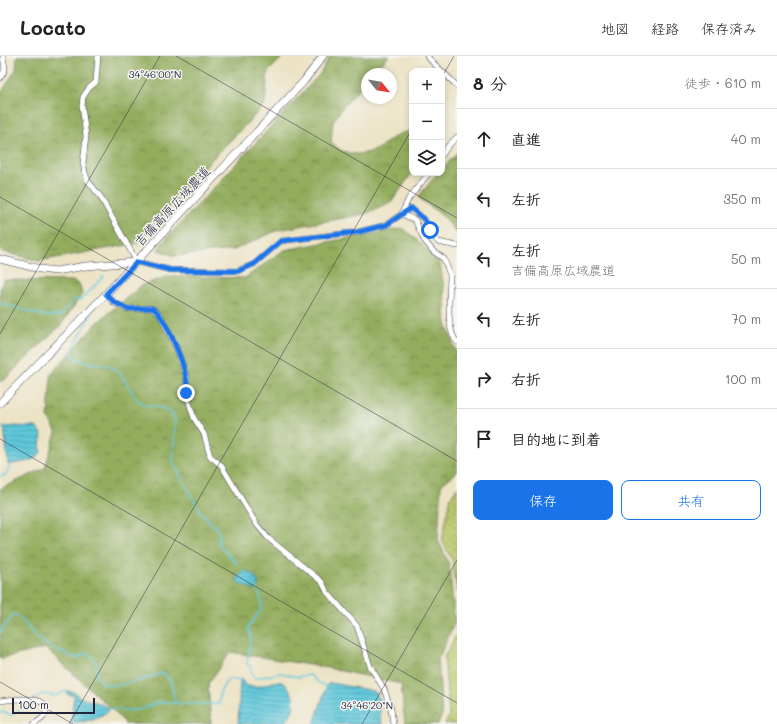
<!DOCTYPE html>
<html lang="ja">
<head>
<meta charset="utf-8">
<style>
	body { margin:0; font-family:Mali,"Klee One",sans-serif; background:#f6f6f6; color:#222 }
	.controls { position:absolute; right:12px; top:12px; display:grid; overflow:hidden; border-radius:8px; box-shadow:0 2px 6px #0003 }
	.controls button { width:36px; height:36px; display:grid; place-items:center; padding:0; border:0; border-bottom:1px solid #e0e0e0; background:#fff; color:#222; font:20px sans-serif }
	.compass { position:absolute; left:361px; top:12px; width:36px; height:36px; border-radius:50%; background:#fff; box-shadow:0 2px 6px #0003; rotate:120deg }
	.scale { position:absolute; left:12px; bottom:10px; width:83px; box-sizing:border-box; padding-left:4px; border:2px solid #22223b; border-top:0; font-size:11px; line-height:14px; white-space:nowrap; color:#22223b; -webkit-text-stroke:3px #f6f6f2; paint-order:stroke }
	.stop { position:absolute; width:12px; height:12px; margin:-9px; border:3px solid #1a73e8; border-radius:50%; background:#fff }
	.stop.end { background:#1a73e8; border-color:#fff; box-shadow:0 1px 4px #0008 }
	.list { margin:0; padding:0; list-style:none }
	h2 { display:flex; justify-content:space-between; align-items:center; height:52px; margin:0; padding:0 16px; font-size:17px }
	h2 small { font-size:13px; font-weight:400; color:#767676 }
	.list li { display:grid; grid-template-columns:26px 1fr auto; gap:12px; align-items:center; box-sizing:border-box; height:60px; padding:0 16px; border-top:1px solid #e0e0e0 }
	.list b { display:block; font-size:15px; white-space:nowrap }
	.list p { margin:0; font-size:13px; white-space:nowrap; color:#767676 }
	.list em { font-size:13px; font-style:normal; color:#767676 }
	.actions { display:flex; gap:8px; padding:12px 16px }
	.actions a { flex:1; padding:9px 0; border:1px solid #1a73e8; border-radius:8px; text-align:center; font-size:14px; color:#1a73e8 }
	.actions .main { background:#1a73e8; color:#fff }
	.icon { flex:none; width:22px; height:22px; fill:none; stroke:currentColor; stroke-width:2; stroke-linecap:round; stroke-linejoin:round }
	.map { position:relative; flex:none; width:457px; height:668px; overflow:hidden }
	header { display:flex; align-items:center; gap:24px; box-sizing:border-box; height:56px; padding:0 20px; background:#fff; border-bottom:1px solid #e0e0e0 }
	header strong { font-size:19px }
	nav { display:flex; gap:22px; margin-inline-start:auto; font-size:14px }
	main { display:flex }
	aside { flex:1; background:#fff }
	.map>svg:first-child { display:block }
</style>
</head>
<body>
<header>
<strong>Locato</strong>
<nav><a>地図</a><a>経路</a><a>保存済み</a></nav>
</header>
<main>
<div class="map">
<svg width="457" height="668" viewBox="0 0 457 668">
	<defs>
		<pattern id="grass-dots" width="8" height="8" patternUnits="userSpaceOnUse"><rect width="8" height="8" fill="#bac769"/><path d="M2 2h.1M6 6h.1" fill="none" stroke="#a0ab5c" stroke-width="1.8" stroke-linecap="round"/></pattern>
		<pattern id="forest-crowns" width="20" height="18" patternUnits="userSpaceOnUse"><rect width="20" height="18" fill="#93ac5d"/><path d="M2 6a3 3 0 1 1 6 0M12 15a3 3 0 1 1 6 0" fill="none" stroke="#788c4e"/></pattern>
		<pattern id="water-rules" width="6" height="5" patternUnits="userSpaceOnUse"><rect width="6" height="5" fill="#5fc8da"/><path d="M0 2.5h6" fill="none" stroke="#4ea2b2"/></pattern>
	</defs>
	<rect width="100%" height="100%" fill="#f6f6f2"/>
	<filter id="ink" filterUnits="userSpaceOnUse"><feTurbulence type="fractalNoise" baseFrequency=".025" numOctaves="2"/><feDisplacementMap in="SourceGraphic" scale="8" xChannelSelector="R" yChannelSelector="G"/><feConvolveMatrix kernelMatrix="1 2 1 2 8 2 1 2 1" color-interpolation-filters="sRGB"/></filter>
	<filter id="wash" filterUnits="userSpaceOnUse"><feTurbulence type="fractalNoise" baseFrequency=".012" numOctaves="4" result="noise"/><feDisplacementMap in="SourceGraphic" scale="16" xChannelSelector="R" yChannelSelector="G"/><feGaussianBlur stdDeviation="0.9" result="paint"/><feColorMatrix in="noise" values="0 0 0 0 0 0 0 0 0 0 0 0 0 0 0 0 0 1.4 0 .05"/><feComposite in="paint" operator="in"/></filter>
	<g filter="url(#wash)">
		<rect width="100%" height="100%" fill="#ece3c5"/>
		<g fill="url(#grass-dots)" stroke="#6e7452">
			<polygon points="457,431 457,536 452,504 442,484 450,442"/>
			<polygon points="457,578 457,668 445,668 449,660 444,601"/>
		</g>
		<g fill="url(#forest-crowns)" stroke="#5a674c">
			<polygon points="17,0 284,0 268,16 265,49 212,103 138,187 39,205 0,195 0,39 16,13"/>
			<path d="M330,0H389L372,18H367V24L342,52L333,66L331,85C341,100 363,101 379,92C386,88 392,81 400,78C403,76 408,76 412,75V117L391,147L365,158L278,174L234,194L175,200L158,194L163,186L320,18Z"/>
			<path d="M457,97V177C451,172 450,166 445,162C436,154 427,149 418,141L438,117H442V113Z"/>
			<polygon points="403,172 418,185 440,207 444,233 446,267 455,293 457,296 457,416 441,429 438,484 449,508 455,566 438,603 442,659 438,668 405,668 401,628 328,612 230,596 208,628 211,668 124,668 125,667 112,653 45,592 0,603 0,433 45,412 56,376 48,361 51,318 99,265 142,229 169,220 245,222 284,194"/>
			<polygon points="4,224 73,225 80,229 82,238 61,269 6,322 0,326 0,233"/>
		</g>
		<g fill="url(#water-rules)" stroke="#40758a">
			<path d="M15,370L36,371L42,379L40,389L41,396C33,408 21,405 9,409L8,408L4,371Z"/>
			<polygon points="245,513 249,517 254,519 255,522 258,523 258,530 254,534 241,528 236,523"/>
			<path d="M240,623L242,624L244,628L247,630C251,630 256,631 260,630C267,629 274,624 281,626C290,628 296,645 293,653C292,657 288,662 285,666L238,668Z"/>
			<path d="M330,627L374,635C383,642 378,658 382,668H314L327,629Z"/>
			<path d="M67,635L74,636L77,638V640C88,645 100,646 110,653C101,662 84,667 71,666L74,640L67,638Z"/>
		</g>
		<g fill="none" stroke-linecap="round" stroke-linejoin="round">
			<g stroke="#5fc8da" stroke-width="1.5">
				<polyline points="0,247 45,260 60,260 76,243 80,244 84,241 104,220"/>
				<path d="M92,258L73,292L72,300C76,302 81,305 86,306C95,308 106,307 113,311C126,319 129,337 140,346C152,355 170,345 175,365L173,406L200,455L219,475V489L237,508"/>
				<polyline points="0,372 5,372"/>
				<polyline points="0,421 6,418 11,408"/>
				<polyline points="256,530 262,546 261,554 249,570 248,573 251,579 247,608 250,610 252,620 255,622 282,617 297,621 310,619 319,627 328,631"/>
				<path d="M0,577L13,559H16L23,565L36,581L56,595L66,597L71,601L77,602L87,597C98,602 97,610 96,620C104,634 119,629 133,626C138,624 144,624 149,622C155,620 158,618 164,617L171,626L175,644L174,646"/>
				<polyline points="36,642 43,638 57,640 60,637 67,636"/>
				<polyline points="109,653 125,654 137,654 145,652 158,646 163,646 190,648 219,648 220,636 228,623 241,625"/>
				<polyline points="0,657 3,656 11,659 24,652 25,647 35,647 35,646"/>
			</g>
		</g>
	</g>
	<g filter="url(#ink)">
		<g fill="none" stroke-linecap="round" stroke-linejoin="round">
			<defs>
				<g id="street">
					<path d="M98,0L96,26L89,32L83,41L82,50L86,80L83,107L85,117L88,125L100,140L137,206L170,214L237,215L254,208L281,185L358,176L386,169L402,158L415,164L424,184L433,195L444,203L450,219C450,235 445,274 457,286"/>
					<path d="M427,0C436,11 447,19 457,30"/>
					<path d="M0,22C8,11 4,12 3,0"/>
					<polyline points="442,99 448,90 457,81"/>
					<polyline points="402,157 409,142 429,117"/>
					<polyline points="402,158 411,152 424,163 429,174 438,186 457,190"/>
					<polyline points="106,238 114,247 128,253 152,252 160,259 176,291 187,322 186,337 194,362 204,378 210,400 221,409 257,469 268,482 322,526 327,536 357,570 370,610 384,633 391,653 393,668"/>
					<path d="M0,645C10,644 46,638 46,654C46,661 40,664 34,668"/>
				</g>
				<g id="secondary">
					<polyline points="0,203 40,213 56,215 86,210 137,206"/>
					<polyline points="0,347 106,238 304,25 323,0"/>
				</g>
			</defs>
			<use href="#street" stroke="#403f50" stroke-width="6"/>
			<use href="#secondary" stroke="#403f50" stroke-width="8"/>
			<use href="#street" stroke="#fff" stroke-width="5"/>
			<use href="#secondary" stroke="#fff" stroke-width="7"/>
		</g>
	</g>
	<g fill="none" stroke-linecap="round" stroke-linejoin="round" filter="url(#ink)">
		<path stroke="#1a73e8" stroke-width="5" d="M186,337C187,332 187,326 186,321C183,306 165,258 152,252L128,253L114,246L106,238L137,206L170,214L238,215L254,208L281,185L358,176L386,169L411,152L424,163L430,174"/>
	</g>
	<path fill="none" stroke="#22223b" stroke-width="1" stroke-opacity="0.45" d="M176,0L457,162M442,21L454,0M0,141L457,405M0,278L160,0M0,383L457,647M0,626L73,668M69,668L412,73M362,668L457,504"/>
	<g text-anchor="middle" stroke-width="3" stroke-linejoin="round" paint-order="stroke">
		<g font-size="13" fill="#22223b" stroke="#f6f6f2">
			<text transform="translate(172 150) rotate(-47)" y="5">吉備高原広域農道</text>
		</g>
	</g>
	<g font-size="10" text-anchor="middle" fill="#22223b" stroke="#f6f6f2" stroke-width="3" stroke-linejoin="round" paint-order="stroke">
		<text x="155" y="22">34°46'00"N</text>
		<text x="367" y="653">34°46'20"N</text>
	</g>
</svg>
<div class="controls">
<button>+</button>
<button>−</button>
<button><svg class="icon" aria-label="layers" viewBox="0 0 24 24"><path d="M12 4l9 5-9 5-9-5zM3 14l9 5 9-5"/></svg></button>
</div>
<svg class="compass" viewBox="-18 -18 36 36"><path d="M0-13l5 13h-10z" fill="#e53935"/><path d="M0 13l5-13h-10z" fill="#767676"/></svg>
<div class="scale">100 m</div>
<div class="stop" style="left:430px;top:174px"></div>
<div class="stop end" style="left:186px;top:337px"></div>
</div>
<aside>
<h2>8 分<small>徒歩 · 610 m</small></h2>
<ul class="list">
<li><svg class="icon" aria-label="ahead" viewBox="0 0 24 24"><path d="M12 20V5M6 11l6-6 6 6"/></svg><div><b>直進</b></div><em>40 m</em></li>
<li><svg class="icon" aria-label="left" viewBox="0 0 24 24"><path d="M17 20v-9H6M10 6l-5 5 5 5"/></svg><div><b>左折</b></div><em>350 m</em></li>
<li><svg class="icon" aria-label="left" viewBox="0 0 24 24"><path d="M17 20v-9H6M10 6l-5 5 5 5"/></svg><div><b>左折</b><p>吉備高原広域農道</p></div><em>50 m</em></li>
<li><svg class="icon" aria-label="left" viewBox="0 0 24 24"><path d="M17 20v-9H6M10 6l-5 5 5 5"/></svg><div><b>左折</b></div><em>70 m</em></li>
<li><svg class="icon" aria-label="right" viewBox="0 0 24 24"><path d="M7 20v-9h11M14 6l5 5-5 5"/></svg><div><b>右折</b></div><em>100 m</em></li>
<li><svg class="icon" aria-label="arrive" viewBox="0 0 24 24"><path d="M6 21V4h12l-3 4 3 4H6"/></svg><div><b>目的地に到着</b></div></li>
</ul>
<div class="actions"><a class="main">保存</a><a>共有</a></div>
</aside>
</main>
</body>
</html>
